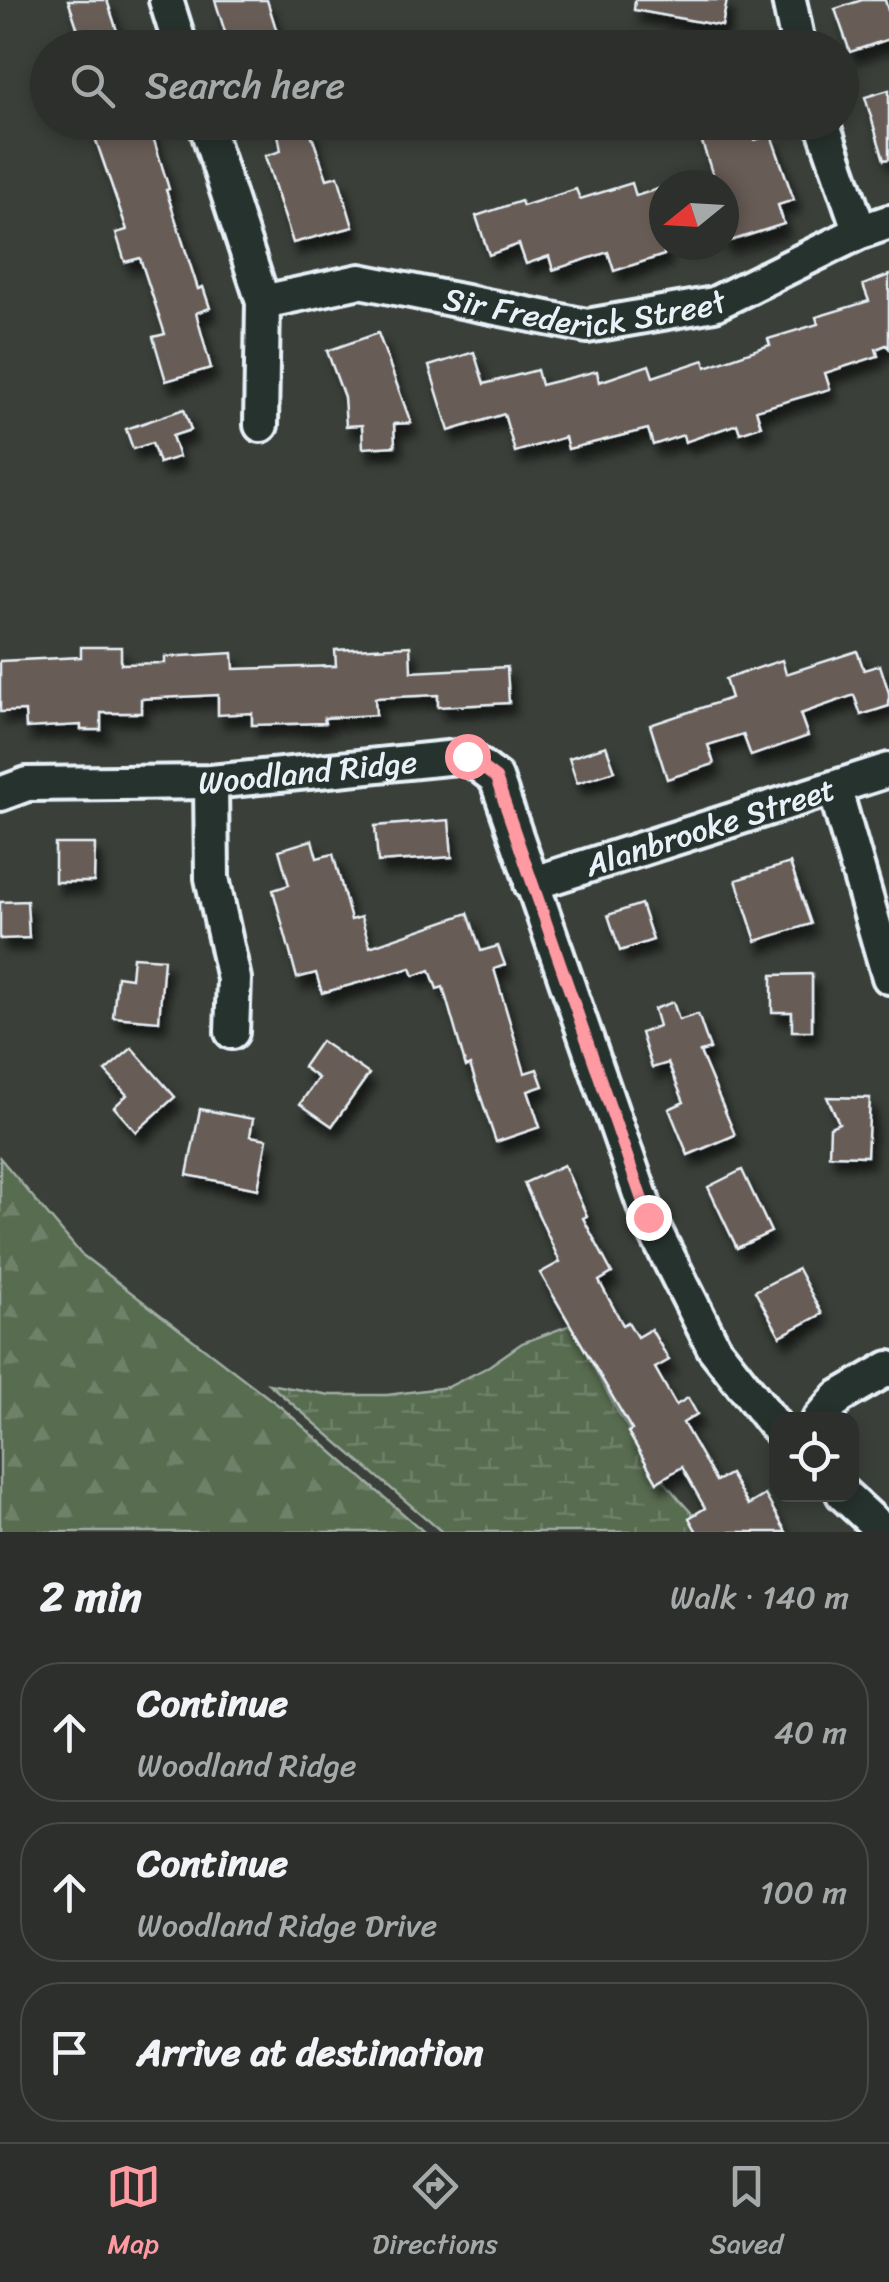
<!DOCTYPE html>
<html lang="en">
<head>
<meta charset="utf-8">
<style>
	body { margin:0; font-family:Sriracha,sans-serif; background:#343733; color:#f1f3f6 }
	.controls { position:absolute; right:30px; bottom:30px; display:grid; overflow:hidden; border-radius:20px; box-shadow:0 5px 15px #0003 }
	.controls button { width:90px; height:90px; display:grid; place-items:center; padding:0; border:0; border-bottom:2px solid #484a47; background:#2c2f2b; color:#f1f3f6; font:50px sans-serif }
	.compass { position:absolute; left:649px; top:170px; width:90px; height:90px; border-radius:50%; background:#2c2f2b; box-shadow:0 5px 15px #0003; rotate:252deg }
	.stop { position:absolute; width:30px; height:30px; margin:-22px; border:8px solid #ff9aa2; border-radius:50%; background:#fff }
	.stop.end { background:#ff9aa2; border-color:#fff; box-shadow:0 2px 10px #0008 }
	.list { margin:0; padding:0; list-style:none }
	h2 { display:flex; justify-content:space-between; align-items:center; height:130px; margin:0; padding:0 40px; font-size:42px }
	h2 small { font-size:32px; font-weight:400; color:#a6a9a9 }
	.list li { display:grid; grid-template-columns:65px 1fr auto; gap:30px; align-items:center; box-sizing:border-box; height:140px; margin:0 20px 20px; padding:0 20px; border:2px solid #484a47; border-radius:40px }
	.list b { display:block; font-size:38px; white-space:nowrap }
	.list p { margin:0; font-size:32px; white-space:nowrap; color:#a6a9a9 }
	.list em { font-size:32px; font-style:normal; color:#a6a9a9 }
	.icon { flex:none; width:55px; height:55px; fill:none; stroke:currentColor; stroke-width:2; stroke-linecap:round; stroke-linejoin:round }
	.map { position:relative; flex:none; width:889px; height:1532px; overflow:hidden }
	.search { position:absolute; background:#2c2f2b; box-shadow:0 5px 15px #0003; left:30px; right:30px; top:30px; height:110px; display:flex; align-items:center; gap:25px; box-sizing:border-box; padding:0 35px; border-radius:55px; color:#a6a9a9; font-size:38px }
	.sheet { height:610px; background:#2c2f2b }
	nav { display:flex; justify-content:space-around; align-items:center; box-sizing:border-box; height:140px; border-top:2px solid #484a47; background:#2c2f2b; font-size:28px; color:#a6a9a9 }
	nav a { display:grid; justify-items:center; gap:5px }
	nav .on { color:#ff9aa2 }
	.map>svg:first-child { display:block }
</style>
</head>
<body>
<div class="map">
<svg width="889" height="1532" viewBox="0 0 889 1532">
	<defs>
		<pattern id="forest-firs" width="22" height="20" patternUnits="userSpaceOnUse" patternTransform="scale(2.5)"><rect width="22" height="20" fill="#586c50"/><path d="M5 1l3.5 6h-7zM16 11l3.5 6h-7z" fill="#70816a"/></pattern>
		<pattern id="wetland-marsh" width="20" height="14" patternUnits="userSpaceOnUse" patternTransform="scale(2.5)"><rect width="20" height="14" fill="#586c50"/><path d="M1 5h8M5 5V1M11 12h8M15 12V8" fill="none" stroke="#70816a"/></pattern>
		<filter id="shadow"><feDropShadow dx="6" dy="11" stdDeviation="5" flood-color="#0009"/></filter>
	</defs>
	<rect width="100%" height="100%" fill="#3a3f39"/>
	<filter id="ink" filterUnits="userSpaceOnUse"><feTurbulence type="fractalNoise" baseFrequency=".01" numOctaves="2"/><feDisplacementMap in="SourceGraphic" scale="20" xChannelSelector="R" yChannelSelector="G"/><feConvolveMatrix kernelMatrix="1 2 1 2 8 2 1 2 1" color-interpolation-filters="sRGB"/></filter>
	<g filter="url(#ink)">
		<polygon fill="url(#forest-firs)" stroke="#a0aea4" stroke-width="2.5" points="0,1158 81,1254 282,1408 424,1532 0,1532"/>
		<path fill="url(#wetland-marsh)" stroke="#a0aea4" stroke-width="2.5" d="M573,1324C605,1395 653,1480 711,1532H442L269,1384L330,1395H387L448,1387L486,1368L522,1343Z"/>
		<g fill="#685c56" stroke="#e8f1f8" stroke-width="2.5" filter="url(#shadow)">
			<polygon points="68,0 107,0 118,34 101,40 103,48 84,48"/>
			<polygon points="215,0 267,0 282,48 230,48"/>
			<polygon points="635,0 727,0 722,26 634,10"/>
			<polygon points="862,0 885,0 889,14 889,39 850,52 835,9"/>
			<polygon points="889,90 889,159 884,160 865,97"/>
			<polygon points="103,122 129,122 131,130 149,124 169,189 166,190 198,289 203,287 210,308 196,313 211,368 166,381 153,337 165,334 140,258 125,262 116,233 127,230 91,126"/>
			<polygon points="276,122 307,122 327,179 338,176 353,227 293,243 265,156 281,151"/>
			<polygon points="739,122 749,122 755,140 771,135 794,200 778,205 784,224 724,243 724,185 716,185 700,136"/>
			<polygon points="632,183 636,196 664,187 664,255 614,271 608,252 553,270 549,256 526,264 519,244 489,255 476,216 521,201 523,206 576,189 580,199"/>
			<polygon points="889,275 889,348 886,345 876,349 878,356 825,373 830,389 756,410 761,426 740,433 737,424 685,442 683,435 653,445 648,429 568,449 565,437 515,452 504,414 449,431 429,366 474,352 484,384 537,370 541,385 597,371 599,382 649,365 653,377 704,360 706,367 770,345 768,339 818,324 816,317 869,301 863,285"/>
			<polygon points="378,333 411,423 394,424 395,446 363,448 362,425 346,426 344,397 327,351"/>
			<polygon points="184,409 191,430 172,436 179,457 159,463 152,443 133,449 126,429"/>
			<polygon points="410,646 411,672 507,667 509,703 438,707 438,695 375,698 376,715 324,718 325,723 252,725 252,713 218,715 218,695 141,699 141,713 101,713 101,730 81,730 81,725 26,728 25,711 0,712 0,661 81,657 81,647 121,647 121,664 165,663 165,657 233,653 234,669 336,666 335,650"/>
			<polygon points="857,651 864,670 880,665 889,693 889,706 861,715 854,695 800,714 808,736 751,756 743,734 708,745 714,764 667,779 650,725 731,698 725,679 782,660 786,674"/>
			<polygon points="606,746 615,771 577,783 569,758"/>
			<polygon points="449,820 452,857 378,862 375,826"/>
			<polygon points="312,840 317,858 333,854 351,920 361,917 370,947 468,913 481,951 498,946 505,965 494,969 525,1073 537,1069 543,1086 528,1091 540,1127 496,1142 470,1065 466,1067 443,987 437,989 430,970 414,976 411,968 322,993 316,973 297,978 273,890 289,885 279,850"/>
			<polygon points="55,844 95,844 94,882 55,882"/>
			<polygon points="790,863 811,924 756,941 736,880"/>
			<polygon points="27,901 29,938 0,939 0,902"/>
			<polygon points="641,904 653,940 620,951 608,915"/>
			<polygon points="133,957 164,959 159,1021 113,1017 117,976 131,978"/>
			<polygon points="812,974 812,1031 792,1031 792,1012 772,1012 772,975"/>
			<polygon points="673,1002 679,1020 698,1014 710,1049 700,1052 735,1135 688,1155 669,1109 684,1102 668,1063 652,1068 641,1033 659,1026 654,1009"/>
			<polygon points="321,1041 369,1074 332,1126 300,1104 318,1078 303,1067"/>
			<polygon points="132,1048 175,1097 136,1132 114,1107 127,1095 105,1071"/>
			<polygon points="827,1097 870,1098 867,1156 829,1155 830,1127 839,1123"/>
			<polygon points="200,1109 253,1119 250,1136 267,1139 258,1189 187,1175"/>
			<polygon points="564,1165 587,1216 583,1218 612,1273 599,1281 623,1325 628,1322 637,1337 651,1329 669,1360 655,1368 676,1405 688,1398 697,1414 683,1423 716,1481 730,1474 748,1505 765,1495 786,1532 697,1532 689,1518 705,1508 682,1467 657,1482 628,1432 632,1430 540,1273 560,1262 524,1183"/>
			<polygon points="742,1170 771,1232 737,1248 708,1187"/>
			<polygon points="798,1269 822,1314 780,1336 755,1291"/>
		</g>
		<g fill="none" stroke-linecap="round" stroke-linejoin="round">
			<defs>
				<g id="minor">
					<polyline points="166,0 181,48"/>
					<polyline points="789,0 799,48"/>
					<polyline points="205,122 263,302 261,425"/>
					<polyline points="822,122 860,232"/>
					<path id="s1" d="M263,302L360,281L587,326L714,304L860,232L889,222"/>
					<polyline points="211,782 212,878 234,979 232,1032"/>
					<polyline points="835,790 889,977"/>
					<path id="s2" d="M0,794L27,784L211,782L467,756L496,778L648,1217L714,1348L776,1427"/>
					<path id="s3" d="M531,884L889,770"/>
					<polyline points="819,1420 839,1397 889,1368"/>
					<polyline points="843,1494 884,1532"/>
				</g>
			</defs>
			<use href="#minor" stroke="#e8f1f8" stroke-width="40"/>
			<use href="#minor" stroke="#26332d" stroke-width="32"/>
		</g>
	</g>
	<g fill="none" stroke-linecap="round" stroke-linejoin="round" filter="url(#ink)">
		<polyline stroke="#ff9aa2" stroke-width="12" points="467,756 496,778 648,1217"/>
	</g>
	<g text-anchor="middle" stroke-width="8" stroke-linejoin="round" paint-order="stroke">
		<g font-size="32" fill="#e8f1f8" stroke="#26332d">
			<text dy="11" stroke="none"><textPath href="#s1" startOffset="328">Sir Frederick Street</textPath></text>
			<text dy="11" stroke="none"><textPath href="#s2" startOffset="310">Woodland Ridge</textPath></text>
			<text dy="11" stroke="none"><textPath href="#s3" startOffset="188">Alanbrooke Street</textPath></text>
		</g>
	</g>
</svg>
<div class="controls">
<button><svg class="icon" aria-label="locate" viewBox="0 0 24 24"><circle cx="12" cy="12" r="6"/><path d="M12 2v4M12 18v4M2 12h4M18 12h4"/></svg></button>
</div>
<svg class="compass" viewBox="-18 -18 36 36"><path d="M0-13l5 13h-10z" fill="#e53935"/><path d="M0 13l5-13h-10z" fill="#a6a9a9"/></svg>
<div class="stop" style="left:467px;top:756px"></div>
<div class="stop end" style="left:648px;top:1217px"></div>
<div class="search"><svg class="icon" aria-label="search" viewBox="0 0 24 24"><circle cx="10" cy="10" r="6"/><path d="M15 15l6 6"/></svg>Search here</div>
</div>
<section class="sheet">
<h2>2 min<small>Walk · 140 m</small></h2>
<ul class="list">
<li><svg class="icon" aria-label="ahead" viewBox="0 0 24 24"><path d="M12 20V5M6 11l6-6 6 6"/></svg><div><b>Continue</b><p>Woodland Ridge</p></div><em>40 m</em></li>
<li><svg class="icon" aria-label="ahead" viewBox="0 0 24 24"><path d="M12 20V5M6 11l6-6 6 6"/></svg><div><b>Continue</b><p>Woodland Ridge Drive</p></div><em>100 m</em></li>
<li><svg class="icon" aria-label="arrive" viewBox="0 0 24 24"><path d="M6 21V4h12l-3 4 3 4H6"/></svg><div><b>Arrive at destination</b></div></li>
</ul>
</section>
<nav>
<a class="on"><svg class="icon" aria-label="map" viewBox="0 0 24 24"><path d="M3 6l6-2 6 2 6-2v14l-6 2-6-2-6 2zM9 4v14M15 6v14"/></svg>Map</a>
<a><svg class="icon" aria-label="directions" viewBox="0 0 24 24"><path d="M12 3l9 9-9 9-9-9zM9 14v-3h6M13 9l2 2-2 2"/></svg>Directions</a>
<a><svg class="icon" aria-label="saved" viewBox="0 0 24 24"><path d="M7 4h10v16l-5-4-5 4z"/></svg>Saved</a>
</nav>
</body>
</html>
